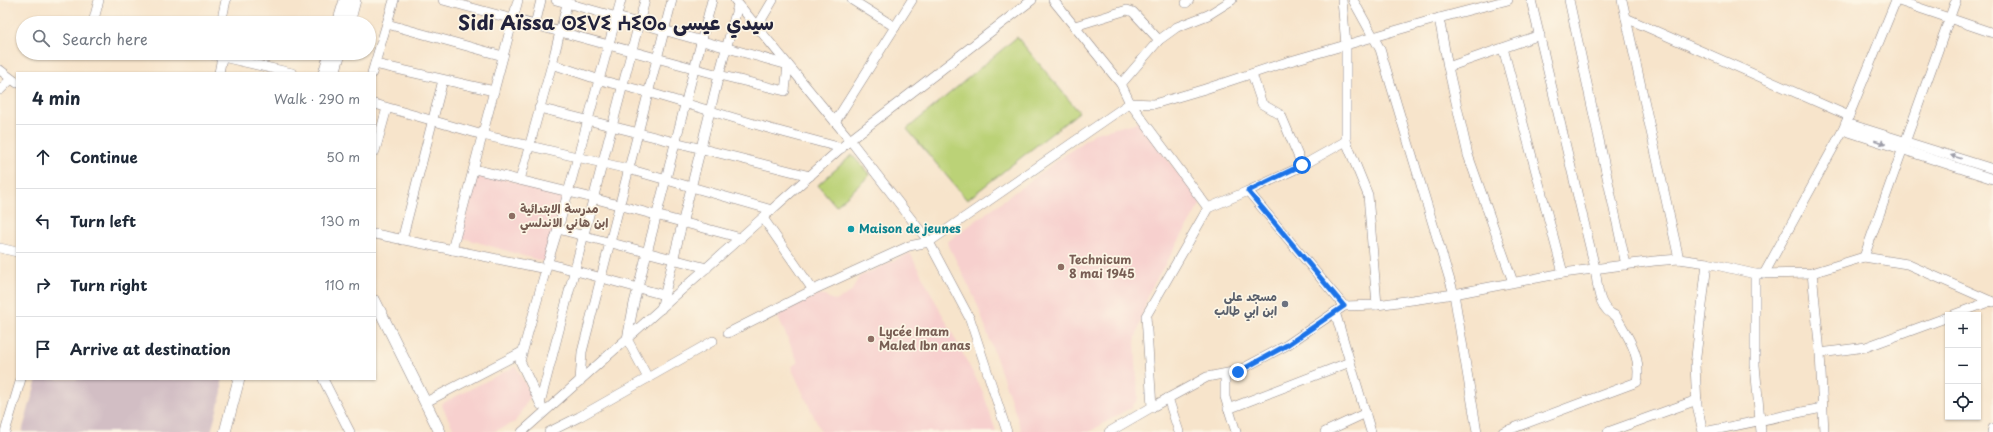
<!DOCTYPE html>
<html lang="en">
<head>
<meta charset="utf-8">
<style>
	body { margin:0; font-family:"Playpen Sans","Playpen Sans Arabic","Noto Sans Tifinagh",sans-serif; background:#f6f6f7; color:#1f2937 }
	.controls { position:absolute; right:12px; bottom:12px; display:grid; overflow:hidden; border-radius:0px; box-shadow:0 1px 3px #0004 }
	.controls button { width:36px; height:36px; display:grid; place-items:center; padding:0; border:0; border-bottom:1px solid #e0e1e3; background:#fff; color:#1f2937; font:20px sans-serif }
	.stop { position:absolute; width:12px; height:12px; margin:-9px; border:3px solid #1a73e8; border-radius:50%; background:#fff }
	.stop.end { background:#1a73e8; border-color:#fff; box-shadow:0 1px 4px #0008 }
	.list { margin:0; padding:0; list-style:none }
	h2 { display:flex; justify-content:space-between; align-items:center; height:52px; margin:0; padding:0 16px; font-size:17px }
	h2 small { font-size:13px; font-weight:400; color:#747a83 }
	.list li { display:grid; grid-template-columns:26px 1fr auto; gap:12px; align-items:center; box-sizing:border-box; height:64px; padding:0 16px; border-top:1px solid #e0e1e3 }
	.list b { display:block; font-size:15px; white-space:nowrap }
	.list em { font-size:13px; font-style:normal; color:#747a83 }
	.icon { flex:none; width:22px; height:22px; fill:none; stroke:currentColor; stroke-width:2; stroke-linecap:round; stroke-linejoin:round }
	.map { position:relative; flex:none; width:1993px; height:432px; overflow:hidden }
	.search { position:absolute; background:#fff; box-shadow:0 1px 3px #0004; left:16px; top:16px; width:360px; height:44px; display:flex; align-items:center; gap:10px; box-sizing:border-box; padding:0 14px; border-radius:22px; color:#747a83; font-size:15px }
	.panel { position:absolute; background:#fff; box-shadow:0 1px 3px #0004; left:16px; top:72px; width:360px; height:308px; border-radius:0px }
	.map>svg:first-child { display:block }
</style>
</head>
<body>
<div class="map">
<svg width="1993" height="432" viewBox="0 0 1993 432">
	<rect width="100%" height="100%" fill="#fcf5e5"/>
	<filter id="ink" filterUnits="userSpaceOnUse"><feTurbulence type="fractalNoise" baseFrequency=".025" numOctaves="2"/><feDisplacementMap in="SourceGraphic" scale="8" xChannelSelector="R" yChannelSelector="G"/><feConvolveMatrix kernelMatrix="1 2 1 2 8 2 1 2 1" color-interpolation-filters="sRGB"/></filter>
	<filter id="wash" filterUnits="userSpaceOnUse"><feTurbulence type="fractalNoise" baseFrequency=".012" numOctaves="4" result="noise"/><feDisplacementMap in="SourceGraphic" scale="16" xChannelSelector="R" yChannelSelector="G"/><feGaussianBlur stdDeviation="0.9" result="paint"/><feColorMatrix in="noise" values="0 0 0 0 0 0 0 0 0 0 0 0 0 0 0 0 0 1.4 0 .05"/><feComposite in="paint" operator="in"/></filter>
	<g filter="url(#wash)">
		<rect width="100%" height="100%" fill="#f7e4cb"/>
		<g fill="#f7d0ce">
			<polygon points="1139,122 1201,203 1149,292 1135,341 1138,399 1132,407 1089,432 1022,432 976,301 947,242 1095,133"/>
			<polygon points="478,172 565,195 545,262 460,237"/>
			<polygon points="910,253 983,392 996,432 821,432 791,367 798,362 777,315 820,294 836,301 851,292 859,277"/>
			<polygon points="516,366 531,395 515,422 493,432 455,432 441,404"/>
		</g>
		<polygon fill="#d2bec4" points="37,379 222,379 222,392 211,432 22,432"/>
		<g fill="#bbd277" stroke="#6e7a59">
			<polygon points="1017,37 1079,112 967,200 907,129"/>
			<polygon points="852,155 870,175 836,206 818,185"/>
		</g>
	</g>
	<g filter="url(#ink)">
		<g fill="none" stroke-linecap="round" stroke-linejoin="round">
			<defs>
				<g id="minor">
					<polyline points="443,0 719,75 785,91 788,65 556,0"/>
					<polyline points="621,0 558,229 707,268"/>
					<polyline points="735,0 850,140 929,242 970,319 1007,432"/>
					<polyline points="852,0 895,27 912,0"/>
					<polyline points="1053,0 1121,84 1130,103 1208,208"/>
					<polyline points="1342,0 1346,45 1346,141"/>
					<polyline points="1353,0 1380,49 1454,294 1477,432"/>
					<polyline points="1569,0 1626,265"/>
					<polyline points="1622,0 1679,259"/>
					<polyline points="1186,3 1189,0"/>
					<polyline points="1439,18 1448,67 1468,155 1513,282"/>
					<polyline points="1626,18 1849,116"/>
					<polyline points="93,23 99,0"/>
					<polyline points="221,23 226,0"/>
					<polyline points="387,24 503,56"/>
					<polyline points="535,25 541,0"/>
					<polyline points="1075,26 1127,10 1133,12 1159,40"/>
					<polyline points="757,27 773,0"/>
					<polyline points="1503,48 1563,273"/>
					<polyline points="214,55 292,73"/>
					<polyline points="375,64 494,91"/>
					<polyline points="552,64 568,0"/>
					<polyline points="1448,67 1540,35"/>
					<polyline points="0,70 17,83"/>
					<polyline points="219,73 222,57"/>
					<polyline points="372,73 394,0"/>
					<polyline points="1252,74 1262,104 1281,115 1302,165"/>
					<polyline points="1121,84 1159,40 1177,27 1208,15 1232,0"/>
					<polyline points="0,90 11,79"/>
					<polyline points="375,104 483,135 628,169 772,210"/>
					<polyline points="539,108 810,176"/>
					<polyline points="835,122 895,27"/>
					<polyline points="1846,123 1993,169"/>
					<polyline points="1843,130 1993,179"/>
					<polyline points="375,151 387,108"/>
					<polyline points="474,169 585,196 741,238"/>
					<polyline points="520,180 552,64 600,80 647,92 771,129 842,148"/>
					<polyline points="1248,191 1298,168 1346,141 1368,195 1377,305"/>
					<polyline points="763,218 813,290"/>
					<polyline points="375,234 546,269 520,361 541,405"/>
					<polyline points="402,240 443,80"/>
					<polyline points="0,248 17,252"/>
					<polyline points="452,250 518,0"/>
					<polyline points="1864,257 1956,0"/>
					<polyline points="547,263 664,295"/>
					<polyline points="546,268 558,229"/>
					<polyline points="1812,273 1820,353 1824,432"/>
					<polyline points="1755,274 1755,365 1761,432"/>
					<polyline points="1764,274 1843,130 1896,0 1993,33"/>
					<polyline points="661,309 719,75 738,5"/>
					<polyline points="1335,312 1371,432"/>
					<polyline points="1953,315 1991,301"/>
					<polyline points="728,333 813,290 909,246 929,242 1130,103 1154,104 1205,89 1287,62 1439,18 1508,0"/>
					<polyline points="1820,353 1866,347 1948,317"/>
					<polyline points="1225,374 1225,397 1236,432"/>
					<polyline points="648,378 627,339 634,303 712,0"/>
					<polyline points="323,379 350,432"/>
					<polyline points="580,381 582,352 672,0"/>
					<polyline points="1168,398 1179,432"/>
					<polyline points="426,402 522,352"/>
					<polyline points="540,403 645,0"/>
					<polyline points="1152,407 1207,377 1238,371 1287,345 1344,306 1377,305 1454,294 1563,273 1654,261 1679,259 1707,263 1755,274 1812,273 1864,257 1907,264 1993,302"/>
					<polyline points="1228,409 1350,362"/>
					<polyline points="5,432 21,379"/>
					<polyline points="522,432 850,140 1032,0"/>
					<polyline points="549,432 579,417 713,341"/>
					<polyline points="1109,432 1152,407 1146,316 1208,208 1248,191 1344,306"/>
					<polyline points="1325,432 1366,413"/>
					<path d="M1503,432L1637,382C1642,356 1628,337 1616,316C1597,309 1598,285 1595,268L1531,0"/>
					<polyline points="1608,432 1697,400"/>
					<polyline points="1703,432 1697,405 1695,365 1707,263"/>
					<polyline points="1704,432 1822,408"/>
					<polyline points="1992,432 1993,428"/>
				</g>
				<g id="major">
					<polyline points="338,23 345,0"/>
					<polyline points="349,23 355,0"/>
					<polyline points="324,73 330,53"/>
					<polyline points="334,73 340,53"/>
					<polyline points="375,301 440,432"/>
					<polyline points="225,432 239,379"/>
				</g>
			</defs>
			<use href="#minor" stroke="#8c8383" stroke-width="10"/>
			<use href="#major" stroke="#8c8383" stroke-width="12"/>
			<use href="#minor" stroke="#fff" stroke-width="9"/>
			<use href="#major" stroke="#fff" stroke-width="11"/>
		</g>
		<defs><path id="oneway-solid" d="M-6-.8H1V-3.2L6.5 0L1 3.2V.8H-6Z"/></defs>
		<g fill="#9c9ca7">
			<use href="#oneway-solid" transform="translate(1880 142) rotate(18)"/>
			<use href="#oneway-solid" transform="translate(1956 157) rotate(-163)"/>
		</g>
	</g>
	<g fill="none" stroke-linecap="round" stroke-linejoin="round" filter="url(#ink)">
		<polyline stroke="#1a73e8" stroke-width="5" points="1238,372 1287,345 1344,306 1248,191 1302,165"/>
	</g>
	<g fill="#8d6e63" stroke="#fcf5e5" stroke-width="1.5">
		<circle cx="512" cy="216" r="4"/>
		<circle cx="1061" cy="267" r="4"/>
		<circle cx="871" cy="339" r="4"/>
	</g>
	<circle fill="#0f9aa8" stroke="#fcf5e5" stroke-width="1.5" cx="851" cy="229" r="4"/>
	<circle fill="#6b7280" stroke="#fcf5e5" stroke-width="1.5" cx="1285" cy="304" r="4"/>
	<g text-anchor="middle" stroke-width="3.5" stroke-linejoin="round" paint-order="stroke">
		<g font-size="12" font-weight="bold" fill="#785e54" stroke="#fcf5e5" text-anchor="start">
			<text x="520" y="213">مدرسة الابتدائية<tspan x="520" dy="14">ابن هاني الاندلسي</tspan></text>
			<text x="1069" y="264">Technicum<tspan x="1069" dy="14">8 mai 1945</tspan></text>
			<text x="879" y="336">Lycée Imam<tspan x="879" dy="14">Maled Ibn anas</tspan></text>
		</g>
		<g font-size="12" font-weight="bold" fill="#0d838f" stroke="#fcf5e5" text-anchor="start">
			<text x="859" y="233">Maison de jeunes</text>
		</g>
		<g font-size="12" font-weight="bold" fill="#5b616d" stroke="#fcf5e5" text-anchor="end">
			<text x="1277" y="301">مسجد علي<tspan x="1277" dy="14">ابن ابي طالب</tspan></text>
		</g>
		<g font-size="20" font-weight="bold" fill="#22223b" stroke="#fcf5e5">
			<text x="616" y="30">Sidi Aïssa ⵙⵉⴸⵉ ⵄⵉⵙⴰ سيدي عيسى</text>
		</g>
	</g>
</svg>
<div class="controls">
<button>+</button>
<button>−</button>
<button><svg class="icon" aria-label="locate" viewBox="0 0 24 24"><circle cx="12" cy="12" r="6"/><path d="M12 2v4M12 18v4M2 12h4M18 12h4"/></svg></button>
</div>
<div class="stop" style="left:1302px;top:165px"></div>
<div class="stop end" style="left:1238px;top:372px"></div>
<div class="search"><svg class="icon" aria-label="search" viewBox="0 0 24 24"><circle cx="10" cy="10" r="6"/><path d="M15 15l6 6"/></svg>Search here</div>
<section class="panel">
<h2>4 min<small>Walk · 290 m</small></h2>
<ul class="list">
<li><svg class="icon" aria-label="ahead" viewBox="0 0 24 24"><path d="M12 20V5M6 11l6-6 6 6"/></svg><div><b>Continue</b></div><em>50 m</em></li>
<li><svg class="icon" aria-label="left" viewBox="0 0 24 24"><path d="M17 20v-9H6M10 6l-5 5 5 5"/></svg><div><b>Turn left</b></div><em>130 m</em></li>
<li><svg class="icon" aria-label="right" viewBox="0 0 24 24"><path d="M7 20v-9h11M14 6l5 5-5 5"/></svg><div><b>Turn right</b></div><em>110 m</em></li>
<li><svg class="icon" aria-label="arrive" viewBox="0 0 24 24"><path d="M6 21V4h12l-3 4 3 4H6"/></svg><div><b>Arrive at destination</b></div></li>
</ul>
</section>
</div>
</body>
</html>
